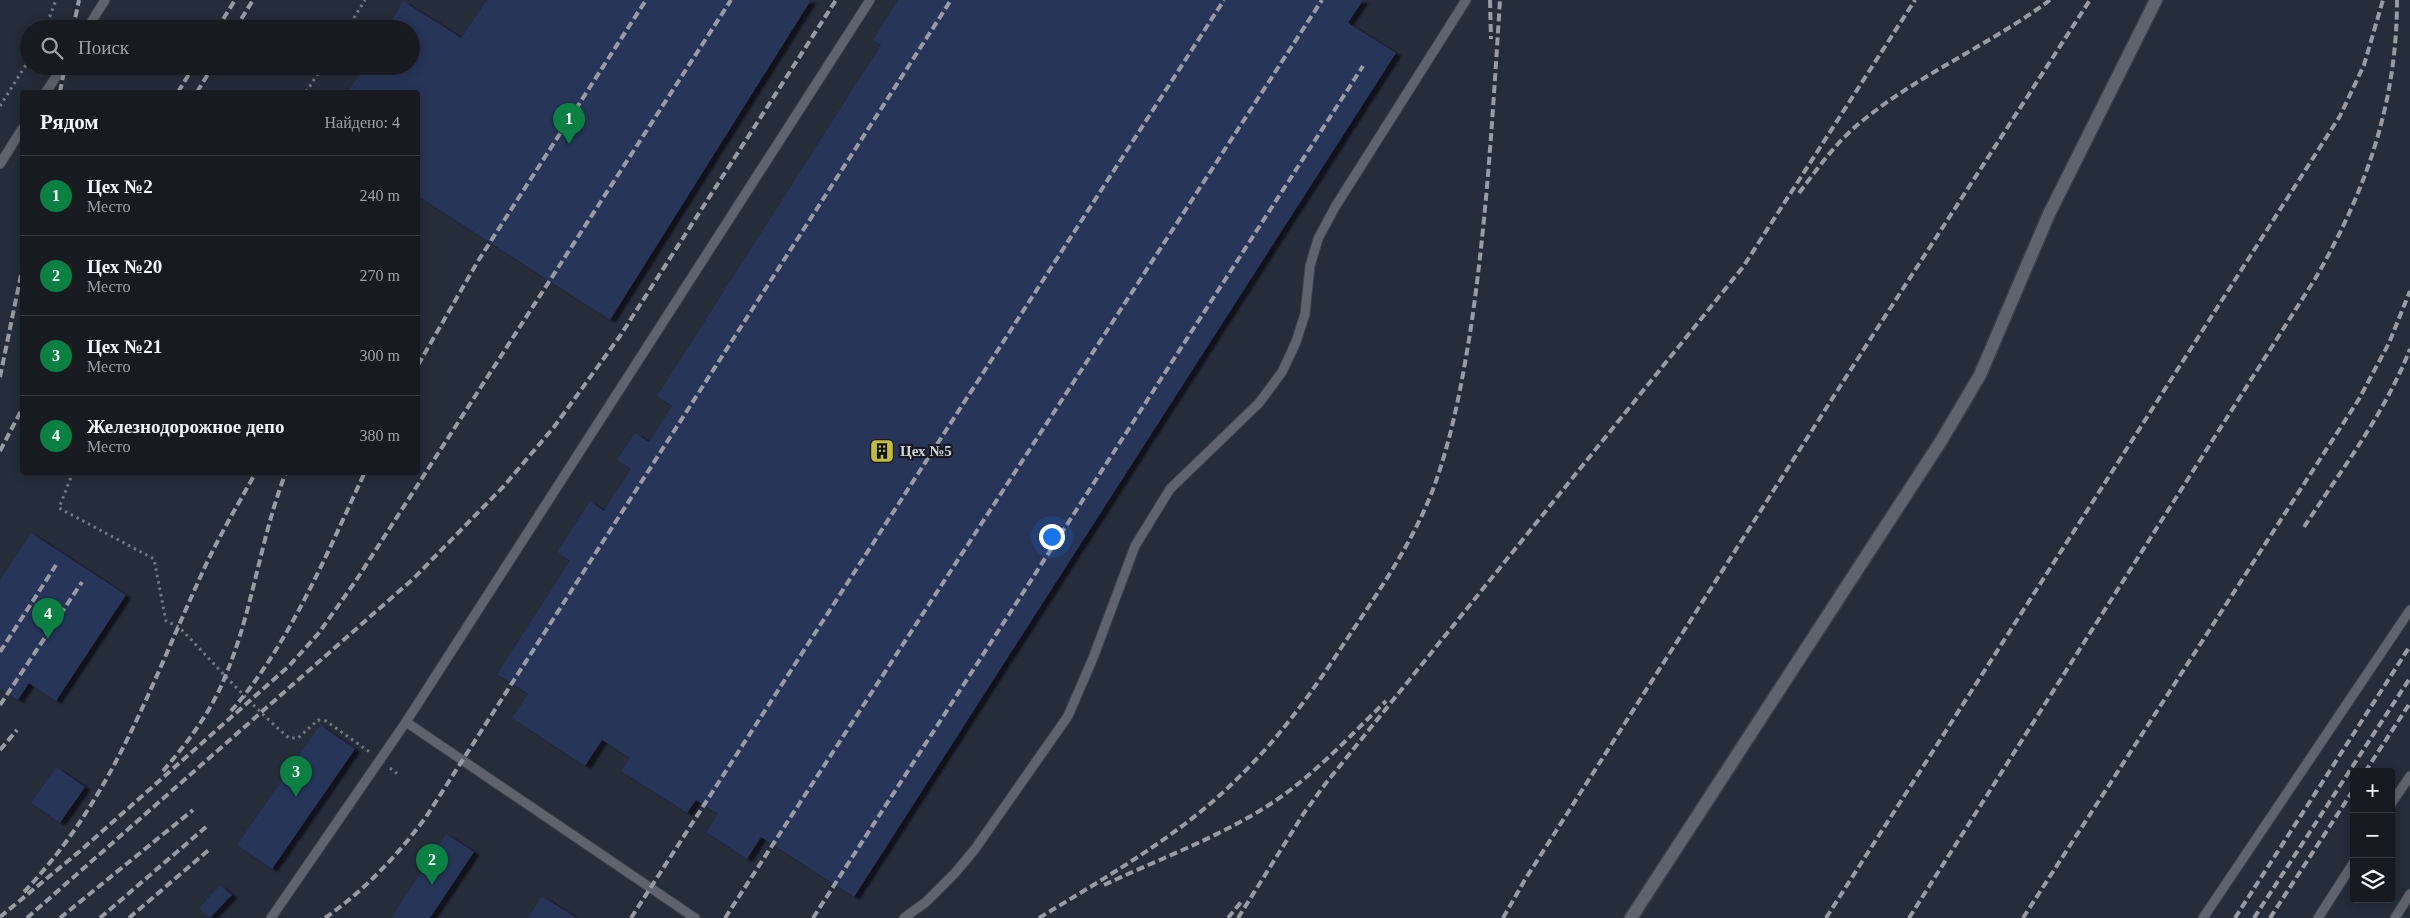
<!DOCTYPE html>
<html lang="ru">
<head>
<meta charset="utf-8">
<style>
	body { margin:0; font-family:"Times New Roman",serif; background:#24272e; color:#f1f3f6 }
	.controls { position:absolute; right:15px; bottom:15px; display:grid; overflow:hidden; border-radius:5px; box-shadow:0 2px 12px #0003 }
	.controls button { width:45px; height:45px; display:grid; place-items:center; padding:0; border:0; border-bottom:1px solid #36383f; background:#171a21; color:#f1f3f6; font:25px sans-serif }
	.you { position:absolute; left:1051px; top:536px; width:18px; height:18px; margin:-12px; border:4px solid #fff; border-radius:50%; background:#1a73e8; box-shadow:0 0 0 8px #1a73e833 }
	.badge { display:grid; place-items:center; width:32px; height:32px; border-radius:50%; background:#0b8043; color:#fff; font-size:16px; font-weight:700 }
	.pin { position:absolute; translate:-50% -41px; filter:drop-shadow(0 1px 2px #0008) }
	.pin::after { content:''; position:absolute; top:26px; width:18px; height:15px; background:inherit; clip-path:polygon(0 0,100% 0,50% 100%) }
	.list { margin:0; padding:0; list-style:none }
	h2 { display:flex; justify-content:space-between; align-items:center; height:65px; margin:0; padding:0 20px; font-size:21px }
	h2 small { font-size:16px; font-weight:400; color:#9ea1a5 }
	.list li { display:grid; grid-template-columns:32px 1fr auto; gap:15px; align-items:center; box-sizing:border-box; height:80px; padding:0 20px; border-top:1px solid #36383f }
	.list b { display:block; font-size:19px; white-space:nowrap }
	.list p { margin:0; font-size:16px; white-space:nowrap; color:#9ea1a5 }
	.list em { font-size:16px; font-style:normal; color:#9ea1a5 }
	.icon { flex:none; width:28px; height:28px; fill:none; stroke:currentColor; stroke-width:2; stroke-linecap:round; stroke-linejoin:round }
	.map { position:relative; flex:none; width:2410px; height:918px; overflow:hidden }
	.search { position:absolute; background:#171a21; box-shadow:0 2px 12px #0003; left:20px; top:20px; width:400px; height:55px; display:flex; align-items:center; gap:12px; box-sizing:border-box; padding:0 18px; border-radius:28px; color:#9ea1a5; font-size:19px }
	.panel { position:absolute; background:#171a21; box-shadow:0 2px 12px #0003; left:20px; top:90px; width:400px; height:385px; border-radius:5px }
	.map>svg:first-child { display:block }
</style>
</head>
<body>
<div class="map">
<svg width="2410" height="918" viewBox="0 0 2410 918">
	<defs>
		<filter id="shadow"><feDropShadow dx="5.5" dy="3" stdDeviation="1" flood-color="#0009"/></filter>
	</defs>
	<rect width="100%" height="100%" fill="#1f232c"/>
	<path fill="#252c3a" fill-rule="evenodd" d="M0,0H2410V918H0ZM29,29H411V66H29ZM22,92H418V472H22ZM2354,772H2391V899H2354Z"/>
	<g fill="#253459" filter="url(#shadow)">
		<polygon points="487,0 811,0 610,320 418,196 418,92 348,92 364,66 411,66 411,29 387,29 403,1 461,38"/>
		<polygon points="898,0 1363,0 1348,23 1396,53 854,897 761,837 747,859 706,832 718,814 696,800 687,813 621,771 630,758 602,740 585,766 512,718 528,694 497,674 570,561 557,552 590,501 604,511 631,469 617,460 635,433 649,442 672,406 657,396 881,45 873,40"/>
		<polygon points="31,533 126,595 56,701 29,683 18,700 0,688 0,580"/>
		<polygon points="320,725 355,749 272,869 237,845"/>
		<polygon points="56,767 85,787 60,823 31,803"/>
		<polygon points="446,834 474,852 430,918 391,918"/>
		<polygon points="220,885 232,895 210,918 199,908"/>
		<polygon points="542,896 576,918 528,918"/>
	</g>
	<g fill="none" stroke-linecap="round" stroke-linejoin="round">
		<defs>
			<g id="lane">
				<polyline points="87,29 105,0"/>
				<polyline points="46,92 63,66"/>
				<polyline points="0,164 22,129"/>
				<polyline points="406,722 695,918"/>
				<polyline points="2391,804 2410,776"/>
				<polyline points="271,918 406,722 870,0"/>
				<polyline points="904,918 926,902 955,873 975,849 1068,716 1093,658 1135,546 1170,489 1259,403 1282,372 1296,342 1305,314 1310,266 1318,239 1335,207 1466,0"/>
				<polyline points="2203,918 2410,610"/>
				<polyline points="2318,918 2354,862"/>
				<polyline points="2395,918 2410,894"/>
			</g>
			<polyline id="street" points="1631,918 1941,441 1980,375 2049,214 2156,0"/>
		</defs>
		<use href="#lane" stroke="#3d4047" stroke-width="11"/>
		<use href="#street" stroke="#3d4047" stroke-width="15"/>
		<g stroke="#747880" stroke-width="3" stroke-dasharray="2.5 4" stroke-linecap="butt">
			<polyline points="45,29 56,0"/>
			<polyline points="347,29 365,0"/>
			<polyline points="306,92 323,66"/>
			<polyline points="0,106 29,60"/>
			<path d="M73,472L59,508L154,559L166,621L179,627C215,664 249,704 289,738H298L318,720L326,721L371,753"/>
			<polyline points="390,768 399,775"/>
		</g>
		<use href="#lane" stroke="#5e636e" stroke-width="9"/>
		<use href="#street" stroke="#5e636e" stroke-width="12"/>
		<g stroke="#989ca2" stroke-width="4" stroke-dasharray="8 4" stroke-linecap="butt">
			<polyline points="1490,0 1491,39"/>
			<polyline points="73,29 79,0"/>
			<polyline points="217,29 235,0"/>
			<polyline points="235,29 253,0"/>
			<polyline points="60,92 65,66"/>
			<polyline points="178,92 194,66"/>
			<polyline points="197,92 213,66"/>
			<path d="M1799,193C1818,168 1837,141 1861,122C1919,74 1990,45 2050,0"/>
			<polyline points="418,365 478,261 646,0"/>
			<polyline points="0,377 22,270"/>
			<polyline points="0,451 22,409"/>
			<path d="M2304,527C2342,469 2385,413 2410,349"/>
			<polyline points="0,652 56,565"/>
			<polyline points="0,705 82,582"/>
			<path d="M231,711C289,646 328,551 365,472"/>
			<polyline points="0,750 17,730"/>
			<path d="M163,771C188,742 211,712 225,677C253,611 260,539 286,472"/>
			<polyline points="2365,772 2410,703"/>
			<path d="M1104,885C1161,858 1223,836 1275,801C1316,773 1351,735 1386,701"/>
			<path d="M24,892C111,801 148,692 199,580C215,543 236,508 256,472"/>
			<polyline points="0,917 80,851 289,666 318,634 355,582 731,0"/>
			<polyline points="27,918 413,579 503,487 554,427 620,336 836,0"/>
			<polyline points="60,918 193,810"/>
			<polyline points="100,918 206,827"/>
			<polyline points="129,918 211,848"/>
			<path d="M325,918C365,890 397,856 426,817L951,0"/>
			<polyline points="631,918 1224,0"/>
			<polyline points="725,918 1322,0"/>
			<polyline points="813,918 1363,66"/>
			<path d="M1039,918C1093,885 1149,853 1199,813C1258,765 1300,711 1341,648C1374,598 1410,548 1432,492C1452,439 1462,383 1471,327C1487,218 1493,110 1500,0"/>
			<polyline points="1228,918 1241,902"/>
			<polyline points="1238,918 1304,813 1326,783 1743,267 1915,0"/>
			<polyline points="1503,918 1526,878 1871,338 2090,0"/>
			<polyline points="1826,918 2340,116 2364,65 2383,0"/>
			<path d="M1909,918L2315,279C2366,191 2397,103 2397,0"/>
			<polyline points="2023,918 2359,399 2389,343 2410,291"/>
			<polyline points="2235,918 2410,646"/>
			<polyline points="2254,918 2410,678"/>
			<polyline points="2270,918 2354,789"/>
		</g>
	</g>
	<defs>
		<symbol id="building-square" viewBox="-11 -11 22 22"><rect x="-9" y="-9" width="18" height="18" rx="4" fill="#c3bd3e" stroke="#161922"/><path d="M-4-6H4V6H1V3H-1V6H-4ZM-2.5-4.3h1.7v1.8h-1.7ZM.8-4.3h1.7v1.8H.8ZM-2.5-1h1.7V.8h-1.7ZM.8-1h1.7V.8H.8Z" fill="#111"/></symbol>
	</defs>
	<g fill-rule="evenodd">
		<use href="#building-square" x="868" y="437" width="28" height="28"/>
	</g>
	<g text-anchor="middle" stroke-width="4.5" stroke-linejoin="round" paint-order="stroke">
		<g font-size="15" font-weight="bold" fill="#d0d3d9" stroke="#161922" text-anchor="start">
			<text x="900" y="456">Цех №5</text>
		</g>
	</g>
</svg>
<div class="controls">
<button>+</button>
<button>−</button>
<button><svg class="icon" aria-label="layers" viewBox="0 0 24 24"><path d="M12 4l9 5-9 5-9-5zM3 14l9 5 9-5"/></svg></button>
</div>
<div class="you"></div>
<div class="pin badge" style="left:569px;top:144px">1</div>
<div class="pin badge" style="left:432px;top:885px">2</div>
<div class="pin badge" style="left:296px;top:797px">3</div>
<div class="pin badge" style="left:48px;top:639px">4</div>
<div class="search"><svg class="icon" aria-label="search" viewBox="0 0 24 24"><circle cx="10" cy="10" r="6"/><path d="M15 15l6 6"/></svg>Поиск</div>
<section class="panel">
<h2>Рядом<small>Найдено: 4</small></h2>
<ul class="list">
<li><span class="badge">1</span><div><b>Цех №2</b><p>Место</p></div><em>240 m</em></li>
<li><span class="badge">2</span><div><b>Цех №20</b><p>Место</p></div><em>270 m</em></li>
<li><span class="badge">3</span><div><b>Цех №21</b><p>Место</p></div><em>300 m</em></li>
<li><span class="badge">4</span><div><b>Железнодорожное депо</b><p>Место</p></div><em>380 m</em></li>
</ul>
</section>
</div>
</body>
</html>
